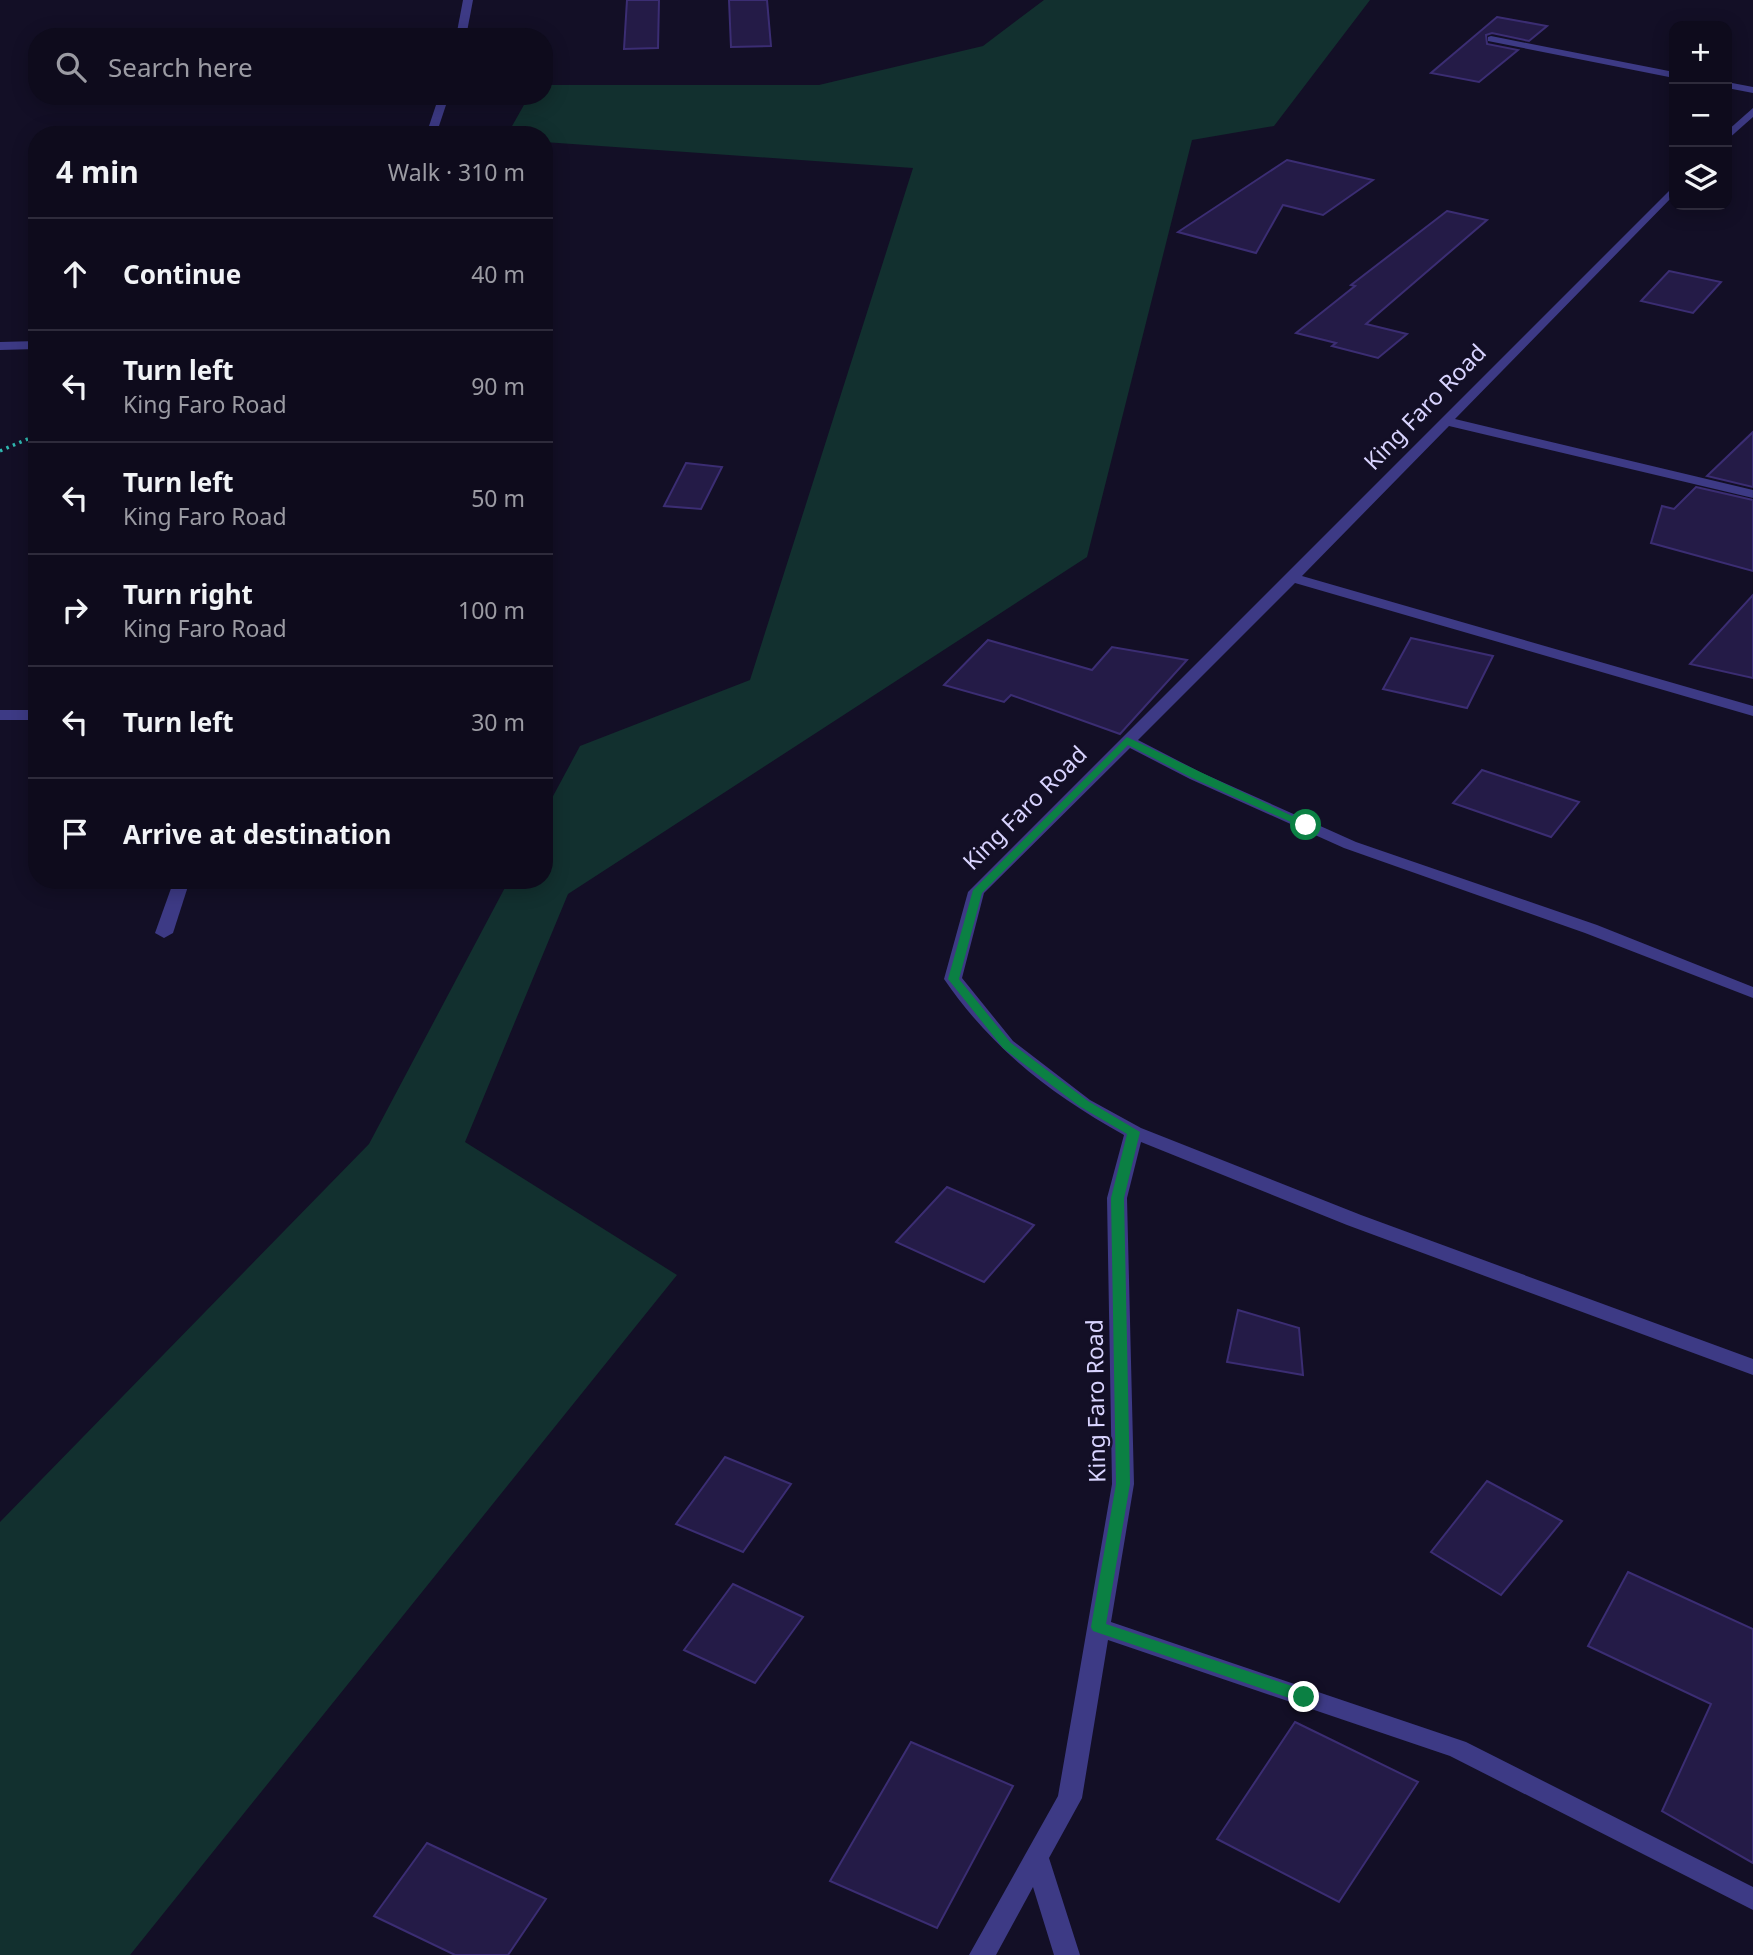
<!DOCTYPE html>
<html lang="en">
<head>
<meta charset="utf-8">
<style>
	body { margin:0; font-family:"Noto Sans",sans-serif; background:#171425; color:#f1f3f6 }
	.controls { position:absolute; right:21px; top:21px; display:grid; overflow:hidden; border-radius:14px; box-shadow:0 4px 18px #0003 }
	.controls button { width:63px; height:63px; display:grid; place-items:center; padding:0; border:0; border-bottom:2px solid #2e2b3b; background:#0e0b1c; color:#f1f3f6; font:35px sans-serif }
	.stop { position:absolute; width:21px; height:21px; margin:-16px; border:5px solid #0b8043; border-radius:50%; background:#fff }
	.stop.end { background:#0b8043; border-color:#fff; box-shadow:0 2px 7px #0008 }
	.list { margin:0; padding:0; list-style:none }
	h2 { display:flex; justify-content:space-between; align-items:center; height:91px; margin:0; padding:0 28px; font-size:30px }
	h2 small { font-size:23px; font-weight:400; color:#9b9ba3 }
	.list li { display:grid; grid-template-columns:46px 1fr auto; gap:21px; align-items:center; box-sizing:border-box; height:112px; padding:0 28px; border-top:2px solid #2e2b3b }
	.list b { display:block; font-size:26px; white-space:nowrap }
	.list p { margin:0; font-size:23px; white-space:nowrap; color:#9b9ba3 }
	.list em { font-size:23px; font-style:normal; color:#9b9ba3 }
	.icon { flex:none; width:38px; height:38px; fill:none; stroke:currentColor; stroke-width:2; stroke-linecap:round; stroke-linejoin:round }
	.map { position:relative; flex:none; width:1753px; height:1955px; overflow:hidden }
	.search { position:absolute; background:#0e0b1c; box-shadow:0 4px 18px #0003; left:28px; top:28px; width:525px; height:77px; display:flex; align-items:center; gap:18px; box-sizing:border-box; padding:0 24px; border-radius:28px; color:#9b9ba3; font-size:26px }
	.panel { position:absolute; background:#0e0b1c; box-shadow:0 4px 18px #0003; left:28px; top:126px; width:525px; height:763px; border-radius:28px }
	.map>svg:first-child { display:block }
</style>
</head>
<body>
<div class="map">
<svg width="1753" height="1955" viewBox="0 0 1753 1955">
	<rect width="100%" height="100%" fill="#130f26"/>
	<polygon fill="#12302f" points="1044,0 1370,0 1274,126 1192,140 1087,557 568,894 465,1142 677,1275 130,1955 0,1955 0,1522 369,1144 509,880 544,880 544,813 580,746 750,680 913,168 544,142 544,135 507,135 529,96 544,96 544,85 819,85 983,46"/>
	<g fill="#241b47" stroke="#3b2d73" stroke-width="2">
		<polygon points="627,0 659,0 658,48 624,49"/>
		<polygon points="729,0 767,0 771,46 731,47"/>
		<polygon points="1497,17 1547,26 1529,41 1492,33 1486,35 1487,44 1518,50 1479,82 1431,73"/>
		<polygon points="1287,160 1373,180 1323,215 1283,205 1256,253 1178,232"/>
		<polygon points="1447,211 1487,220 1366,324 1407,334 1378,358 1332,346 1336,343 1296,333 1355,286 1351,285"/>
		<polygon points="1669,271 1721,282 1693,313 1641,301"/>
		<polygon points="1753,432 1753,487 1707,476"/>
		<polygon points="686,463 722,467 701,509 664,506"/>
		<polygon points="1696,487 1753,500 1753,571 1651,543 1662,506 1674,509"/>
		<polygon points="1753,595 1753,678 1690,664"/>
		<polygon points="1411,638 1493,656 1467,708 1383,689"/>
		<polygon points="988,640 1092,670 1112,647 1187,660 1120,734 1011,695 1004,702 944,685"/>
		<polygon points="1482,770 1579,802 1551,837 1453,803"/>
		<polygon points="947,1187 1034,1225 984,1282 896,1242"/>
		<polygon points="1238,1310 1299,1328 1303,1375 1227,1362"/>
		<polygon points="725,1457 791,1484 743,1552 676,1524"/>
		<polygon points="1487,1481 1562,1521 1501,1595 1431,1552"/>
		<polygon points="1628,1572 1753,1629 1753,1863 1662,1811 1711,1704 1588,1646"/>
		<polygon points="733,1584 803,1617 755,1683 684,1650"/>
		<polygon points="1295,1722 1418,1782 1339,1902 1217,1839"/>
		<polygon points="911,1742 1013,1786 937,1928 830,1881"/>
		<polygon points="427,1843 546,1899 508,1955 455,1955 374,1916"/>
	</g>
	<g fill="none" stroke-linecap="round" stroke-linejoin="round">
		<polyline stroke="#2fb8b0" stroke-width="3.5" stroke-dasharray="2.5 4.5" stroke-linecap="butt" points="0,451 37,435"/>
		<g fill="#3d3a85" fill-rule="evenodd">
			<polygon points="463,0 473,0 466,37 456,37"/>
			<polygon points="1491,36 1674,72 1674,78 1488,41 1488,37"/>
			<polygon points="1727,82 1753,87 1753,93 1727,88"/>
			<polygon points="439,96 449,96 436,135 426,135"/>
			<polygon points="1753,108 1753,117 1727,140 1727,131"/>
			<path d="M1674,186V195L1455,419L1753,490V498L1449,426L1302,576L1753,706V716L1295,583L1138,740L1202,773L1356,842L1597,925L1753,987V998L1585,933L1344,848L1190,779L1130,748L984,893L962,978L1013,1041L1090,1100L1141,1128L1361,1215L1753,1359V1375L1347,1225L1141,1142L1127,1198L1134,1484L1111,1622L1466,1742L1753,1887V1910L1450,1756L1108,1640L1082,1798L1049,1858L1080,1955H1054L1033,1887L996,1955H969L1058,1796L1112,1484L1107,1198L1124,1135C1051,1094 992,1049 944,979L968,892Z"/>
			<polygon points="37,341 37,349 0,350 0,342"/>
			<rect x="0" y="710" width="37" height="10"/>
			<polygon points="174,880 190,880 173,933 164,938 155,933"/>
		</g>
	</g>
	<polygon fill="#0b8043" points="1127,737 1311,825 1302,827 1192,778 1128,745 982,893 959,979 1011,1043 1088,1101 1140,1132 1124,1198 1130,1484 1106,1624 1310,1692 1312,1697 1304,1703 1093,1631 1091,1627 1116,1484 1111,1198 1127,1134 1079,1106 1003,1048 948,979 973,890"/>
	<g text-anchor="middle" stroke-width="5" stroke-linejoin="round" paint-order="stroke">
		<g font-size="23" fill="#d9d4ff" stroke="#130f26">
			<text transform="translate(1425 407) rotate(-46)" y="8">King Faro Road</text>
			<text transform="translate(1025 808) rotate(-45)" y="8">King Faro Road</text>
			<text transform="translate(1096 1401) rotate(-91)" y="8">King Faro Road</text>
		</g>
	</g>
</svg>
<div class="controls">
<button>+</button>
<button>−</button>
<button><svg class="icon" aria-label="layers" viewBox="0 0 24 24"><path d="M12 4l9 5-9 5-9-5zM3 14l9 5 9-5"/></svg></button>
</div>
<div class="stop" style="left:1306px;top:825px"></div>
<div class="stop end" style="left:1304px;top:1697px"></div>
<div class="search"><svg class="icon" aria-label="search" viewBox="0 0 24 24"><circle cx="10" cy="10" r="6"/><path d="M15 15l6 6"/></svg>Search here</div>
<section class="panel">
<h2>4 min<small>Walk · 310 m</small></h2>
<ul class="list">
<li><svg class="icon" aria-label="ahead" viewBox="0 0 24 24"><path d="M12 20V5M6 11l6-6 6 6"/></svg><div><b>Continue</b></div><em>40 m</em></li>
<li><svg class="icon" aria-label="left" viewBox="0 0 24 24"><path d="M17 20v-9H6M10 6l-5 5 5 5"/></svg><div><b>Turn left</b><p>King Faro Road</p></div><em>90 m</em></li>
<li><svg class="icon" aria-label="left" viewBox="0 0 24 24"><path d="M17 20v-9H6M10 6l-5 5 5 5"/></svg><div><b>Turn left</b><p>King Faro Road</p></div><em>50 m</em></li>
<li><svg class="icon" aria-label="right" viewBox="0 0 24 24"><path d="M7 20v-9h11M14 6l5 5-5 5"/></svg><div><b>Turn right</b><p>King Faro Road</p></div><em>100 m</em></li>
<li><svg class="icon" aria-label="left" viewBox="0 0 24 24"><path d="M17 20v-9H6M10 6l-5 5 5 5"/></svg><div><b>Turn left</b></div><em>30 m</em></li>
<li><svg class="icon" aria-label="arrive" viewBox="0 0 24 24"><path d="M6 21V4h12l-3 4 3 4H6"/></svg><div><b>Arrive at destination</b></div></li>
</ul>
</section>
</div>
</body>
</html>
